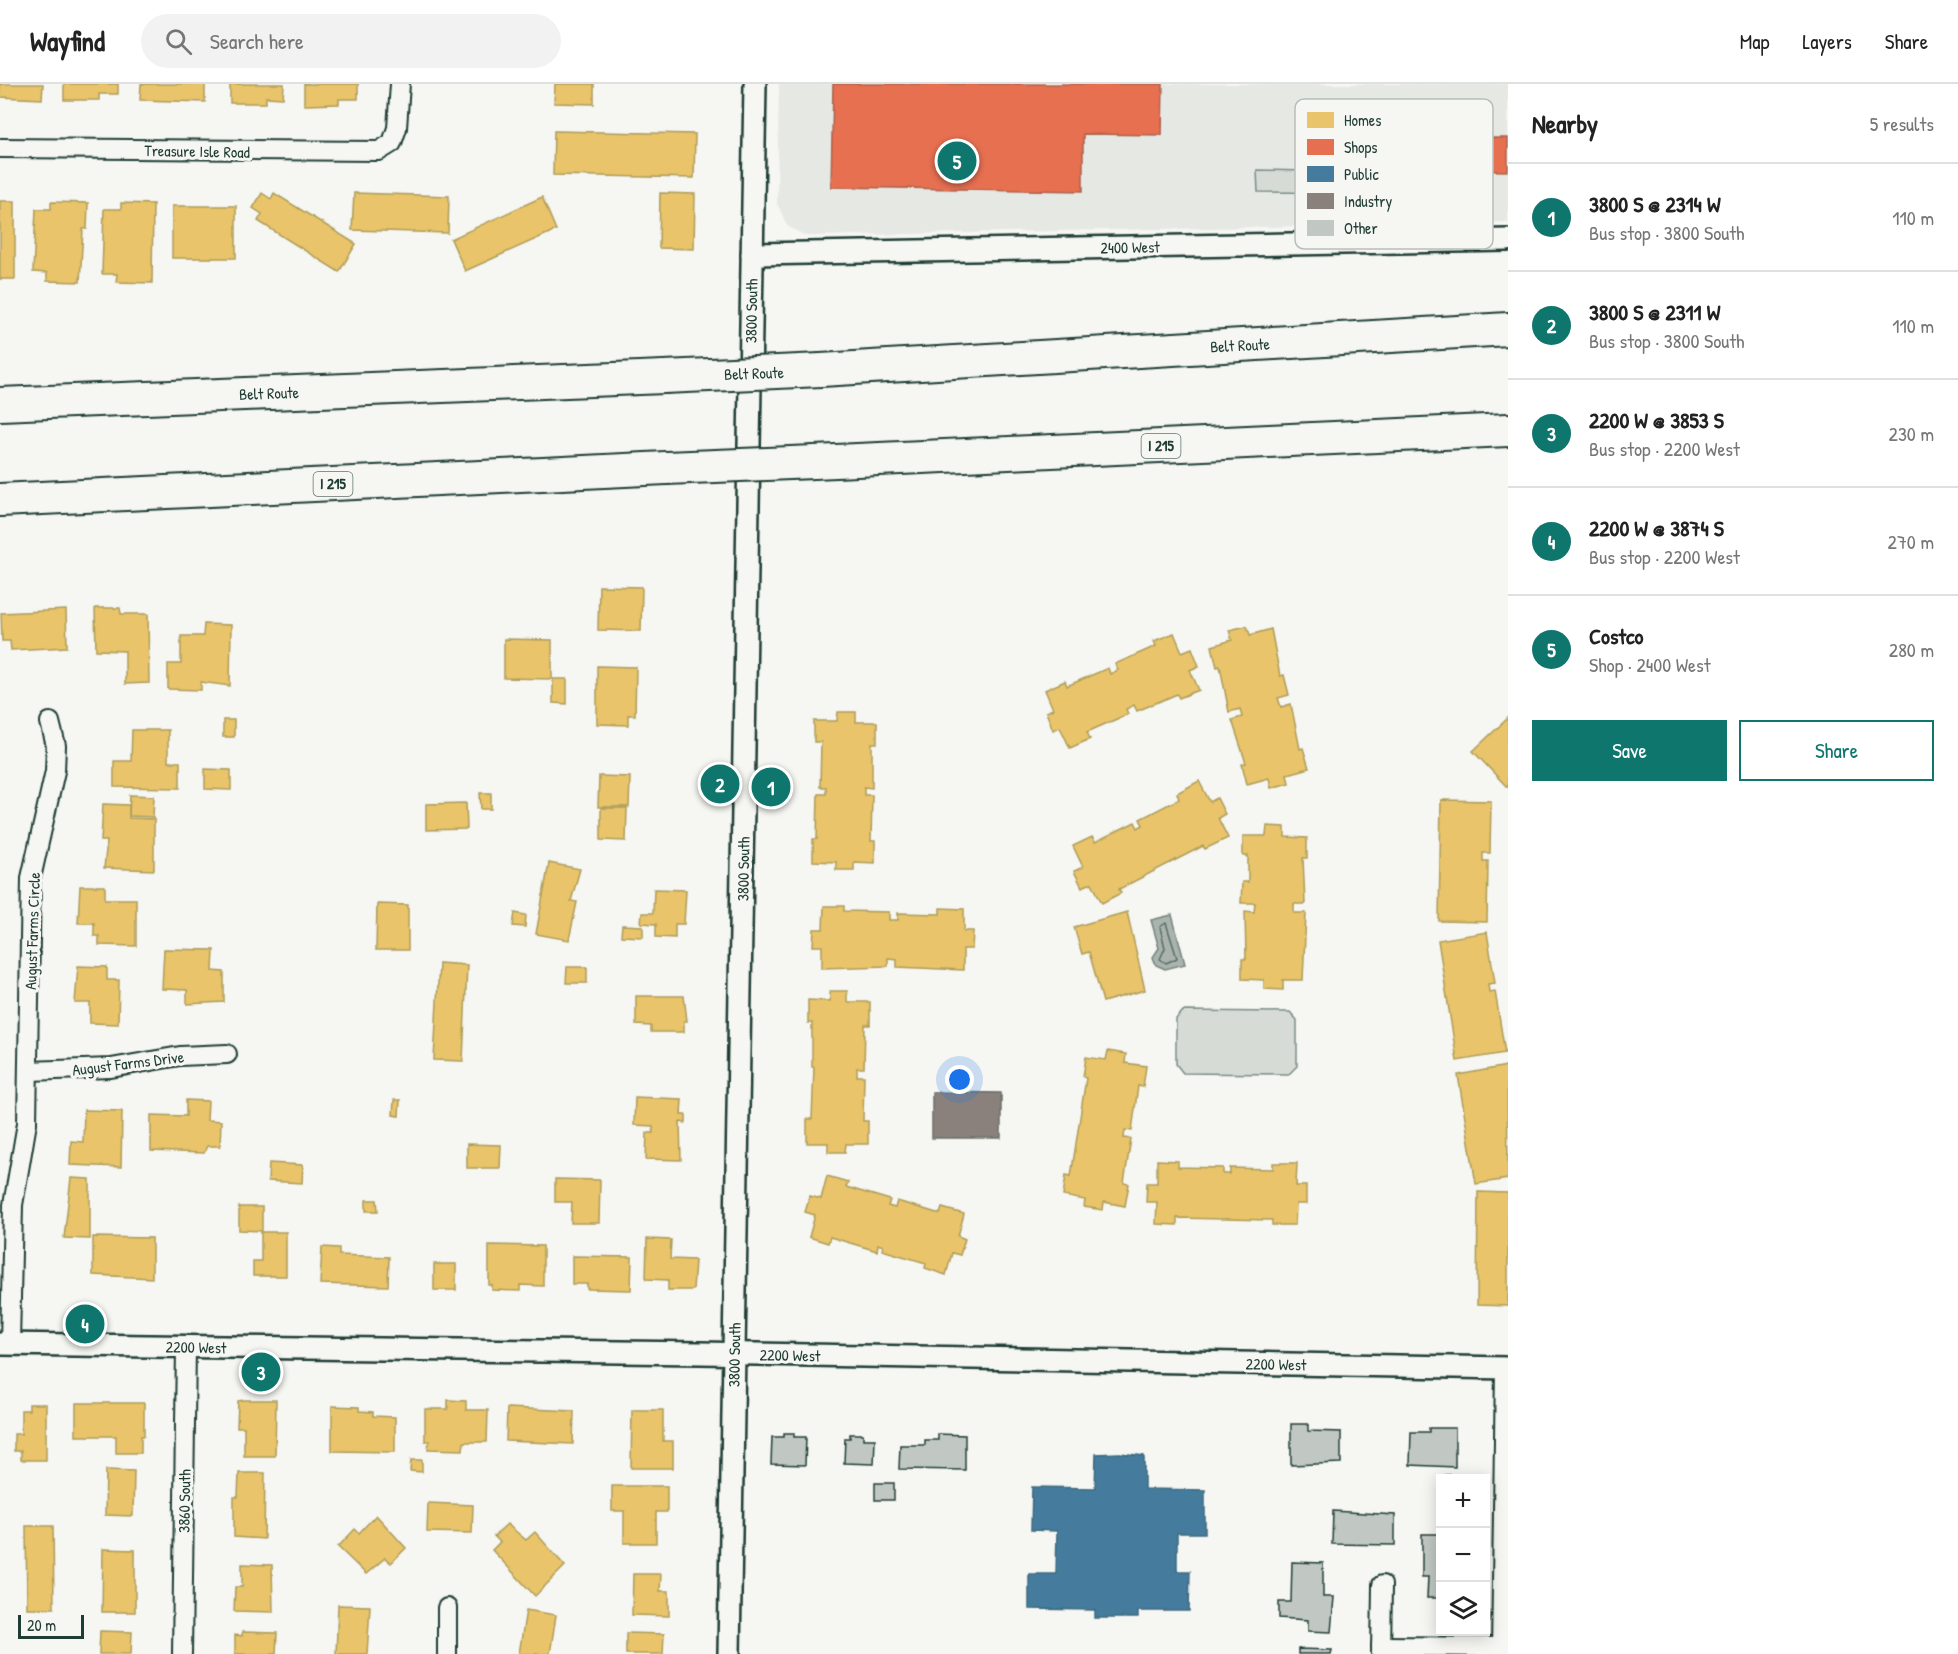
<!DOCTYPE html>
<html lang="en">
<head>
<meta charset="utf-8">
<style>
	body { margin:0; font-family:"Patrick Hand",sans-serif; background:#f2f2f2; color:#222 }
	.controls { position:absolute; right:18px; bottom:18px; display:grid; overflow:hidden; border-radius:0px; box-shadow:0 3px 15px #0003 }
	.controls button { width:54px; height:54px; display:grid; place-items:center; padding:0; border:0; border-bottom:2px solid #e0e0e0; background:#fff; color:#222; font:30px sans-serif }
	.scale { position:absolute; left:18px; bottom:15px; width:66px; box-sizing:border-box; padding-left:6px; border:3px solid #1f3d34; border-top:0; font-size:16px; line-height:21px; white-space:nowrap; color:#1f3d34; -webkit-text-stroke:4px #f6f6f2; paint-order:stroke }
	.you { position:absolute; left:960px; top:996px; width:21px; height:21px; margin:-15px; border:4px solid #fff; border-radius:50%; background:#1a73e8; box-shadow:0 0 0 9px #1a73e833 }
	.badge { display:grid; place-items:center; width:39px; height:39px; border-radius:50%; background:#0f766e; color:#fff; font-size:20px; font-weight:700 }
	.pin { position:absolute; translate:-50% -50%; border:3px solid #fff; box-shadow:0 2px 6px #0006 }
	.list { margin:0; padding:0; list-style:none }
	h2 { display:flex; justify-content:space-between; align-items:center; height:78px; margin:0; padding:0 24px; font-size:26px }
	h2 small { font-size:20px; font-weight:400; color:#767676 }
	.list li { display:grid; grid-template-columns:39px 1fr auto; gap:18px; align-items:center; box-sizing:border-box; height:108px; padding:0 24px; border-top:2px solid #e0e0e0 }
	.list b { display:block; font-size:22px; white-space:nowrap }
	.list p { margin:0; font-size:20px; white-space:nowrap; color:#767676 }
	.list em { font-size:20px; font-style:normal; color:#767676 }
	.actions { display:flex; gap:12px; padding:18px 24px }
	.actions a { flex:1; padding:14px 0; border:2px solid #0f766e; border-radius:0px; text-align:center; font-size:21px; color:#0f766e }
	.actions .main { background:#0f766e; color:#fff }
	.icon { flex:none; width:33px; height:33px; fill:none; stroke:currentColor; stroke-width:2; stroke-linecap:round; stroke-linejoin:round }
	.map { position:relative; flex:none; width:1508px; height:1570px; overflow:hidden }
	header { display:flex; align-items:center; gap:36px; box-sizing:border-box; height:84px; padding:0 30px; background:#fff; border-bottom:2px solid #e0e0e0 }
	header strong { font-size:28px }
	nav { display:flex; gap:33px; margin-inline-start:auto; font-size:21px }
	.search { width:420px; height:54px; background:#f2f2f2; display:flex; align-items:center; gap:15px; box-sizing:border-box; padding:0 21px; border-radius:33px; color:#767676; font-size:22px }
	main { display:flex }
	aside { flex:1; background:#fff }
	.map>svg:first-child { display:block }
</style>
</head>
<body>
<header>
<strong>Wayfind</strong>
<div class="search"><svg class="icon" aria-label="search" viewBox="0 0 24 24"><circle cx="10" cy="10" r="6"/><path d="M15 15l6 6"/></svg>Search here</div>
<nav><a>Map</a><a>Layers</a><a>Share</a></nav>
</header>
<main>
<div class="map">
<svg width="1508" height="1570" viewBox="0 0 1508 1570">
	<rect width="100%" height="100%" fill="#f6f6f2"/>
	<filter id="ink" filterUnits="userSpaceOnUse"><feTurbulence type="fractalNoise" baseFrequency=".0167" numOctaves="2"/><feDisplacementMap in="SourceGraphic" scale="12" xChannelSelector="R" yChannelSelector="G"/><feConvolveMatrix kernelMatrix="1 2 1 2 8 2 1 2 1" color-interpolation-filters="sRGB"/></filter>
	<g filter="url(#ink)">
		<polygon fill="#e6e8e4" points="779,0 1508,0 1508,138 806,152 787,142 777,119"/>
		<g fill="#d6dbd6" stroke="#7a8c85" stroke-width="1.5">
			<path d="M1311,69L1322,71V88L1372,90L1373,68L1394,71C1394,91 1391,101 1371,109L1258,108L1257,86L1307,87L1308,71Z"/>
			<polygon points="1183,927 1290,928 1297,936 1297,982 1289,990 1183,989 1176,980 1176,935"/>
		</g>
		<polygon fill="#aab3ae" stroke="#72847d" stroke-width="1.5" points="1172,831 1185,880 1165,885 1156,881 1153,873 1159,864 1151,836"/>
		<g fill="#e9c46a" stroke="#ac9c5a" stroke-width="1.5">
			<polygon points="0,0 43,0 42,15 0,13"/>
			<polygon points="64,0 118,0 118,10 99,10 99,16 64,16"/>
			<polygon points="141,0 205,0 205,18 140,16"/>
			<polygon points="230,0 284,0 283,14 266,13 266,19 230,19"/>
			<polygon points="304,0 358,0 358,15 339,15 339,20 304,21"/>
			<polygon points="555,0 594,0 594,20 554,19"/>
			<polygon points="554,47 695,50 694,94 553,91"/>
			<polygon points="262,109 271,115 274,109 356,160 339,188 258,137 262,130 253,124"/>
			<polygon points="354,109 449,112 448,149 352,146"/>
			<polygon points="660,109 695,110 694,165 659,164"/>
			<polygon points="542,113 556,146 465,187 451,155"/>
			<rect x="0" y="117" width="15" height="78"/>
			<polygon points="51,118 88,119 87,145 83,145 80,198 47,197 47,189 33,188 36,125 51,125"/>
			<polygon points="121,119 153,120 152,199 116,198 117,190 102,190 104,125 121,125"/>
			<rect x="172" y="122" width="64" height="52"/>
			<polygon points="599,502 642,503 641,547 598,546"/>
			<polygon points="95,524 120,524 121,530 148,530 149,599 125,600 125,567 96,566"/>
			<polygon points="66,526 67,563 11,566 10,557 2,557 1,529"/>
			<polygon points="204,540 231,541 230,602 201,598 201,606 168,605 168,580 181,580 181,552 203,552"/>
			<polygon points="1247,542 1250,551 1271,545 1280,592 1284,591 1289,611 1278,614 1281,623 1291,620 1300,665 1303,664 1309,684 1287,690 1289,699 1271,704 1269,694 1247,700 1242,680 1246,679 1232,636 1242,633 1240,625 1229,628 1220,582 1217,583 1212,562 1232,556 1229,546"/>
			<polygon points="1174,549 1182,568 1192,564 1199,582 1190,586 1199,606 1179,614 1177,610 1137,627 1134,621 1126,625 1128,630 1087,648 1090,655 1070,664 1060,643 1053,646 1046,628 1053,625 1045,606 1065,597 1067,602 1108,584 1110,590 1118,586 1115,580 1156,562 1154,557"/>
			<polygon points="504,555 552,556 552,595 504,594"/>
			<polygon points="597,582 636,583 635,631 628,631 628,641 597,640"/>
			<polygon points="553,595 567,595 567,620 553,619"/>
			<polygon points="838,628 856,628 856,638 877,638 877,659 872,659 872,704 864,703 864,711 872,711 871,757 875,757 875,779 854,778 854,786 836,786 836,778 813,777 813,755 817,755 818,710 826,710 826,703 820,703 821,658 814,658 814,637 837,637"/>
			<polygon points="1508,634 1508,703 1507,703 1473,667"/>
			<rect x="223" y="636" width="11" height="17"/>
			<polygon points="132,646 168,646 168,678 180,678 180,704 114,703 114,677 131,677"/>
			<polygon points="205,685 231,686 231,706 205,705"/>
			<polygon points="599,692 630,693 629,723 598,723"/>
			<polygon points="1199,697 1210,718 1217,714 1225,730 1218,734 1228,754 1205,765 1203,762 1119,805 1121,809 1102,819 1092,799 1082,803 1074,787 1083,783 1073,762 1092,753 1095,758 1135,738 1138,744 1143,741 1140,735 1179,715 1177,709"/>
			<polygon points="480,709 491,709 491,725 481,725"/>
			<polygon points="130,711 154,712 153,733 129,732"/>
			<polygon points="1441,716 1491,717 1490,769 1483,769 1483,777 1488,777 1487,838 1439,837"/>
			<polygon points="466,719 467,745 426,746 426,720"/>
			<polygon points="103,720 129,721 129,734 154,735 154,786 104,784 107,757 101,757"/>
			<polygon points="601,724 627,724 626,757 601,756"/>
			<polygon points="1267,742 1285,743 1285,753 1307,754 1307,774 1303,774 1305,820 1294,820 1294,829 1306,829 1303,896 1283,896 1283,906 1264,905 1264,896 1242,895 1242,875 1246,875 1245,827 1254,828 1255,819 1241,819 1242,798 1248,798 1248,772 1243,772 1243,752 1266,752"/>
			<polygon points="549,779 580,785 571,817 577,818 569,856 536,850"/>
			<polygon points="80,802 105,802 105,815 136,815 136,862 99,861 99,852 94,852 94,839 78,839"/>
			<polygon points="654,805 686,806 684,840 675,840 675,854 656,853 656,840 641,839 642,829 653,829"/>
			<polygon points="377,820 408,821 408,866 376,866"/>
			<polygon points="824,822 844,822 844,827 889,828 889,836 898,836 898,829 940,830 940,824 964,825 964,847 973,847 972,865 963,865 963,886 897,883 897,875 888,874 888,882 822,884 822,862 813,862 814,845 823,845"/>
			<polygon points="1127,828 1145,906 1103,918 1089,868 1082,870 1074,843"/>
			<polygon points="515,829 526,831 525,843 513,842"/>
			<polygon points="622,841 643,842 643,853 621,852"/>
			<polygon points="1487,848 1495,899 1488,900 1489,908 1495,907 1505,969 1457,977 1438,856"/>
			<polygon points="164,865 214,866 213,887 224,888 224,918 187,920 187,906 162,905"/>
			<polygon points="439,879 467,881 463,977 434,976"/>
			<polygon points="78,882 107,883 107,896 119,896 118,940 90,939 90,919 75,919"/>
			<polygon points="567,883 587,883 587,899 566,899"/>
			<polygon points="830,907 847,907 847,918 870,918 870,941 865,941 864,984 857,984 857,992 864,992 863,1037 868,1037 868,1060 846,1060 845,1068 828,1068 828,1059 807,1059 807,1035 812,1035 814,983 812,983 812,939 808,939 808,916 830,917"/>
			<polygon points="636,912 684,912 687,937 684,937 684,948 651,948 651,942 636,941"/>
			<polygon points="1108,967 1126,970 1125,979 1146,982 1143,1003 1138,1002 1132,1047 1125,1046 1124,1054 1131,1055 1124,1099 1129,1100 1125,1122 1104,1118 1103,1126 1084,1123 1085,1116 1063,1112 1066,1091 1071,1092 1086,994 1083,993 1086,973 1106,976"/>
			<polygon points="1507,982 1508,1095 1476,1100 1458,991"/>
			<polygon points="635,1013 682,1015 681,1031 686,1031 686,1039 680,1038 681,1076 646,1075 647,1049 653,1049 653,1042 634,1041"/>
			<polygon points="186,1016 208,1017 207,1036 221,1037 220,1062 207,1062 204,1069 151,1067 151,1031 186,1032"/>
			<polygon points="394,1016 400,1016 399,1032 393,1031"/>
			<polygon points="84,1026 122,1027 121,1083 70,1081 71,1057 83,1058"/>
			<polygon points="467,1060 501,1061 500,1084 467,1084"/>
			<polygon points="1157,1076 1178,1077 1178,1083 1223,1084 1223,1090 1230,1090 1230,1084 1273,1085 1273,1079 1297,1079 1296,1102 1306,1102 1306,1120 1296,1120 1295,1141 1272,1141 1272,1136 1177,1134 1177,1141 1156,1140 1157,1118 1146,1118 1147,1099 1157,1099"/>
			<polygon points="269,1079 303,1081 302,1099 268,1097"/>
			<polygon points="827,1092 848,1098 846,1103 890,1116 888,1122 895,1124 897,1117 940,1130 942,1124 964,1130 958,1152 965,1155 960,1171 952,1169 946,1191 925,1184 926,1179 882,1166 883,1162 878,1160 877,1167 830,1153 828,1159 809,1153 815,1131 805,1128 810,1112 821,1115"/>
			<polygon points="71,1094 90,1095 90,1155 64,1154"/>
			<polygon points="555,1095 600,1096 599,1139 571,1139 572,1118 555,1118"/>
			<polygon points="1478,1108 1508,1109 1508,1222 1477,1221"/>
			<polygon points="366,1116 377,1116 378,1127 366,1127"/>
			<polygon points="239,1123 262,1123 262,1147 239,1146"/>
			<polygon points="261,1148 286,1148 286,1192 253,1192 253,1177 261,1177"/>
			<polygon points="93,1153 152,1154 152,1194 93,1191"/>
			<polygon points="647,1155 671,1156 670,1175 695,1176 693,1206 668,1206 668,1196 646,1195"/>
			<polygon points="489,1161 543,1162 543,1202 520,1201 520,1207 492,1206 492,1201 489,1201"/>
			<polygon points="322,1163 339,1164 339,1171 389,1173 388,1202 320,1200"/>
			<polygon points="572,1172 632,1173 631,1206 587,1205 587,1200 572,1200"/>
			<rect x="434" y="1180" width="22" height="26"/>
			<polygon points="245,1316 276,1316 275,1372 244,1372 244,1343 237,1343 238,1317"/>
			<polygon points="448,1316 466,1317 466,1326 488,1326 487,1358 464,1358 463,1366 428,1365 429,1357 425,1357 425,1325 448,1325"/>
			<polygon points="76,1319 144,1319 144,1352 141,1352 141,1369 116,1369 116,1352 76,1352"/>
			<polygon points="29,1320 46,1320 46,1376 21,1376 21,1367 14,1367 14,1350 21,1350 21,1326 29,1326"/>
			<polygon points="332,1322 359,1323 359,1327 373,1328 373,1332 395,1333 395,1368 332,1367"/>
			<polygon points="507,1324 574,1327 573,1360 506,1357"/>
			<polygon points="632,1326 663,1326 663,1357 673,1357 673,1384 631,1384"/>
			<polygon points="411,1376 422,1376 422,1388 410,1387"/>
			<polygon points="106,1386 134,1387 133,1432 105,1431"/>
			<polygon points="239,1389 265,1389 264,1455 234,1453 234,1413 238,1413"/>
			<polygon points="612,1402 667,1402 667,1428 656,1428 656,1459 624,1459 624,1427 612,1427"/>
			<polygon points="428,1419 473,1421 472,1449 427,1448"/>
			<polygon points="376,1431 406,1464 391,1479 385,1474 366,1490 338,1463 355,1445 359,1449"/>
			<polygon points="507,1440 526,1456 535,1448 565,1482 535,1512 492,1466 500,1458 494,1452"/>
			<polygon points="26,1442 53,1442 54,1524 27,1524"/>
			<polygon points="103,1465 135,1466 135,1528 102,1528"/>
			<polygon points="242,1480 272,1481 273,1528 234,1527 235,1503 242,1503"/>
			<polygon points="633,1490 661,1490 660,1507 669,1507 669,1532 632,1531"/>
			<polygon points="338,1521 370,1522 367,1570 336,1570"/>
			<polygon points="526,1526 556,1531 550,1570 519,1570"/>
			<polygon points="100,1547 132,1548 131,1570 99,1570"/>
			<polygon points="242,1548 277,1549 276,1570 235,1570 235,1551 242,1552"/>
			<polygon points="626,1549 664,1550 663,1570 626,1570"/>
		</g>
		<g fill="#e76f51" stroke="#ab6048" stroke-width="1.5">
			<polygon points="833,0 1163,0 1162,51 1083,50 1083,107 831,103"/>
			<polygon points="1453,54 1508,54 1508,87 1453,86"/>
		</g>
		<polygon fill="#457b9d" stroke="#3a687e" stroke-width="1.5" points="1120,1369 1144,1372 1144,1405 1205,1406 1205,1449 1177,1449 1177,1487 1190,1487 1189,1527 1138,1527 1138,1534 1095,1534 1095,1526 1029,1525 1029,1490 1056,1490 1057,1447 1031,1446 1032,1403 1095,1404 1096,1370"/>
		<polygon fill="#8a817c" stroke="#6a6d66" stroke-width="1.5" points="932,1008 1001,1009 1001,1054 932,1054"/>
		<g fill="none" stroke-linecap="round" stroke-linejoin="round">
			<polygon stroke="#576c65" stroke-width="1.5" points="1166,839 1177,874 1166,879 1160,875 1165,864 1160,843"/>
		</g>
		<g fill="#c1c8c3" stroke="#1f3d34" stroke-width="1.5">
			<polygon points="1291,1340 1308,1340 1308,1347 1341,1348 1341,1379 1291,1381"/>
			<polygon points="1429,1344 1455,1344 1455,1383 1410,1381 1411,1348 1429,1348"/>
			<polygon points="784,1349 794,1349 794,1353 806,1353 805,1381 771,1380 772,1353 784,1353"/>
			<polygon points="850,1350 863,1350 863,1355 875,1355 874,1380 844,1379 845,1354 850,1354"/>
			<polygon points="938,1350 965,1351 965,1386 899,1385 900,1361 925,1361 925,1356 938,1356"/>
			<rect x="1446" y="1391" width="14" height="3"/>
			<rect x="875" y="1399" width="19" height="17"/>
			<polygon points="1333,1427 1395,1431 1395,1461 1332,1460"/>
			<polygon points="1422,1450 1440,1450 1440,1514 1427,1514 1428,1493 1422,1493"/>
			<polygon points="1292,1478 1323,1479 1323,1513 1334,1513 1331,1548 1308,1547 1308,1536 1279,1534 1279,1518 1291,1518"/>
			<polygon points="1298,1565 1332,1566 1331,1570 1298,1570"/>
		</g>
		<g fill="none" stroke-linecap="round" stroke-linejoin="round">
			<defs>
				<g id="minor">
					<polyline points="0,64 379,67 392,59 397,44 400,0"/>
					<polyline points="29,987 111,984 180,972 227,970"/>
					<polyline points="10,1260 13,1121 27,1039 31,794 55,687 56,662 50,638"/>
					<polyline points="1381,1562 1501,1563"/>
					<polyline points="182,1570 186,1263"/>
					<polyline points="447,1570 447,1524"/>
					<polyline points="1381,1570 1382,1501"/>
					<polyline points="1501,1570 1505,1284"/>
				</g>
				<g id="tertiary">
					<polyline points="752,170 1508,156"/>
					<polyline points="0,1260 700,1269 1508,1284"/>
					<polyline points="729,1570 755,0"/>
				</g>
				<g id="motorway">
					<polyline points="821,286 1508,245"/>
					<polyline points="0,320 664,293"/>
					<polyline points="814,378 1508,346"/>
					<polyline points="0,416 666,384"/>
				</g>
			</defs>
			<use href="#minor" stroke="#1f3d34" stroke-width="22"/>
			<use href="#tertiary" stroke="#1f3d34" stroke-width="26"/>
			<use href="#motorway" stroke="#1f3d34" stroke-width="36"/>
			<use href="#minor" stroke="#f6f6f2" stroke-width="18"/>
			<use href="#tertiary" stroke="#f6f6f2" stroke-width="21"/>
			<use href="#motorway" stroke="#f6f6f2" stroke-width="32"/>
			<defs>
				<g id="motorway-bridge">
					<polyline points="664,293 821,286"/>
					<polyline points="666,384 814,378"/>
				</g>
			</defs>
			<use href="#motorway-bridge" stroke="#1f3d34" stroke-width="36" stroke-linecap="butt"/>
			<use href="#motorway-bridge" stroke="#f6f6f2" stroke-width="32"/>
		</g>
	</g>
	<g text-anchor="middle" stroke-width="6" stroke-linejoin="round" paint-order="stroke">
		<g fill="#f6f6f2" stroke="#60746d" stroke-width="1.5">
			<rect x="1141.5" y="350" width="39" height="24" rx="4.5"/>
			<rect x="313.5" y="388" width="39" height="24" rx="4.5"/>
		</g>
		<g font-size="15" font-weight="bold" fill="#1f3d34">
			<text x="1161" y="367">I 215</text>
			<text x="333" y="405">I 215</text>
		</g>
		<g font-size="16" fill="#1f3d34" stroke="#f6f6f2">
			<text transform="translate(197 67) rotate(1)" y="6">Treasure Isle Road</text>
			<text transform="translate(1130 163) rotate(-1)" y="6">2400 West</text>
			<text transform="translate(751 227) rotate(-89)" y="6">3800 South</text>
			<text transform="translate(1240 261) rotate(-3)" y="6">Belt Route</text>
			<text transform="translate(754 289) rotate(-2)" y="6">Belt Route</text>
			<text transform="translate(269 309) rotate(-2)" y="6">Belt Route</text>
			<text transform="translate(743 785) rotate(-89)" y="6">3800 South</text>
			<text transform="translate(32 847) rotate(-88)" y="6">August Farms Circle</text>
			<text transform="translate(128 979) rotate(-7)" y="6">August Farms Drive</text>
			<text transform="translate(196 1263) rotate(1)" y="6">2200 West</text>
			<text transform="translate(734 1271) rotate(-89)" y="6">3800 South</text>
			<text transform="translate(790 1271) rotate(1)" y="6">2200 West</text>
			<text transform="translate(1276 1280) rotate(1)" y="6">2200 West</text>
			<text transform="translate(184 1417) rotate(-89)" y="6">3860 South</text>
		</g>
	</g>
	<rect x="1295" y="15" width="198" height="150" rx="9" fill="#f6f6f2" stroke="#b6beb9" stroke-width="1.5"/>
	<rect x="1307" y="28" width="27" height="16" fill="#e9c46a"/>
	<rect x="1307" y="55" width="27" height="16" fill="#e76f51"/>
	<rect x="1307" y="82" width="27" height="16" fill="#457b9d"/>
	<rect x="1307" y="109" width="27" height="16" fill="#8a817c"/>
	<rect x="1307" y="136" width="27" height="16" fill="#c1c8c3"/>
	<g font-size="16" fill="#1f3d34">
		<text x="1344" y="42">Homes</text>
		<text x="1344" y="69">Shops</text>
		<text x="1344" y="96">Public</text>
		<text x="1344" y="123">Industry</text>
		<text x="1344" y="150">Other</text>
	</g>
</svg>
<div class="controls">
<button>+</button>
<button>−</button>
<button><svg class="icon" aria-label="layers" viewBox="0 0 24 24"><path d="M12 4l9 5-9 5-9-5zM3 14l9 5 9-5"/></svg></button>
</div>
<div class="scale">20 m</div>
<div class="you"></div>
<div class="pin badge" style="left:771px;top:703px">1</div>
<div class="pin badge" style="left:720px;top:700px">2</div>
<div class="pin badge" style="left:261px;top:1288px">3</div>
<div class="pin badge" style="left:85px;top:1240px">4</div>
<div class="pin badge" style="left:957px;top:77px">5</div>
</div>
<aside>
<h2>Nearby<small>5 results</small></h2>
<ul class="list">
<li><span class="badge">1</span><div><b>3800 S @ 2314 W</b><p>Bus stop · 3800 South</p></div><em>110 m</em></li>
<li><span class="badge">2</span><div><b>3800 S @ 2311 W</b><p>Bus stop · 3800 South</p></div><em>110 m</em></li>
<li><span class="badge">3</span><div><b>2200 W @ 3853 S</b><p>Bus stop · 2200 West</p></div><em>230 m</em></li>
<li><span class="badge">4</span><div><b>2200 W @ 3874 S</b><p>Bus stop · 2200 West</p></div><em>270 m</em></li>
<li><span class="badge">5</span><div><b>Costco</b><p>Shop · 2400 West</p></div><em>280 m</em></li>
</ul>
<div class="actions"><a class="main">Save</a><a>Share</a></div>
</aside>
</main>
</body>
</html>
